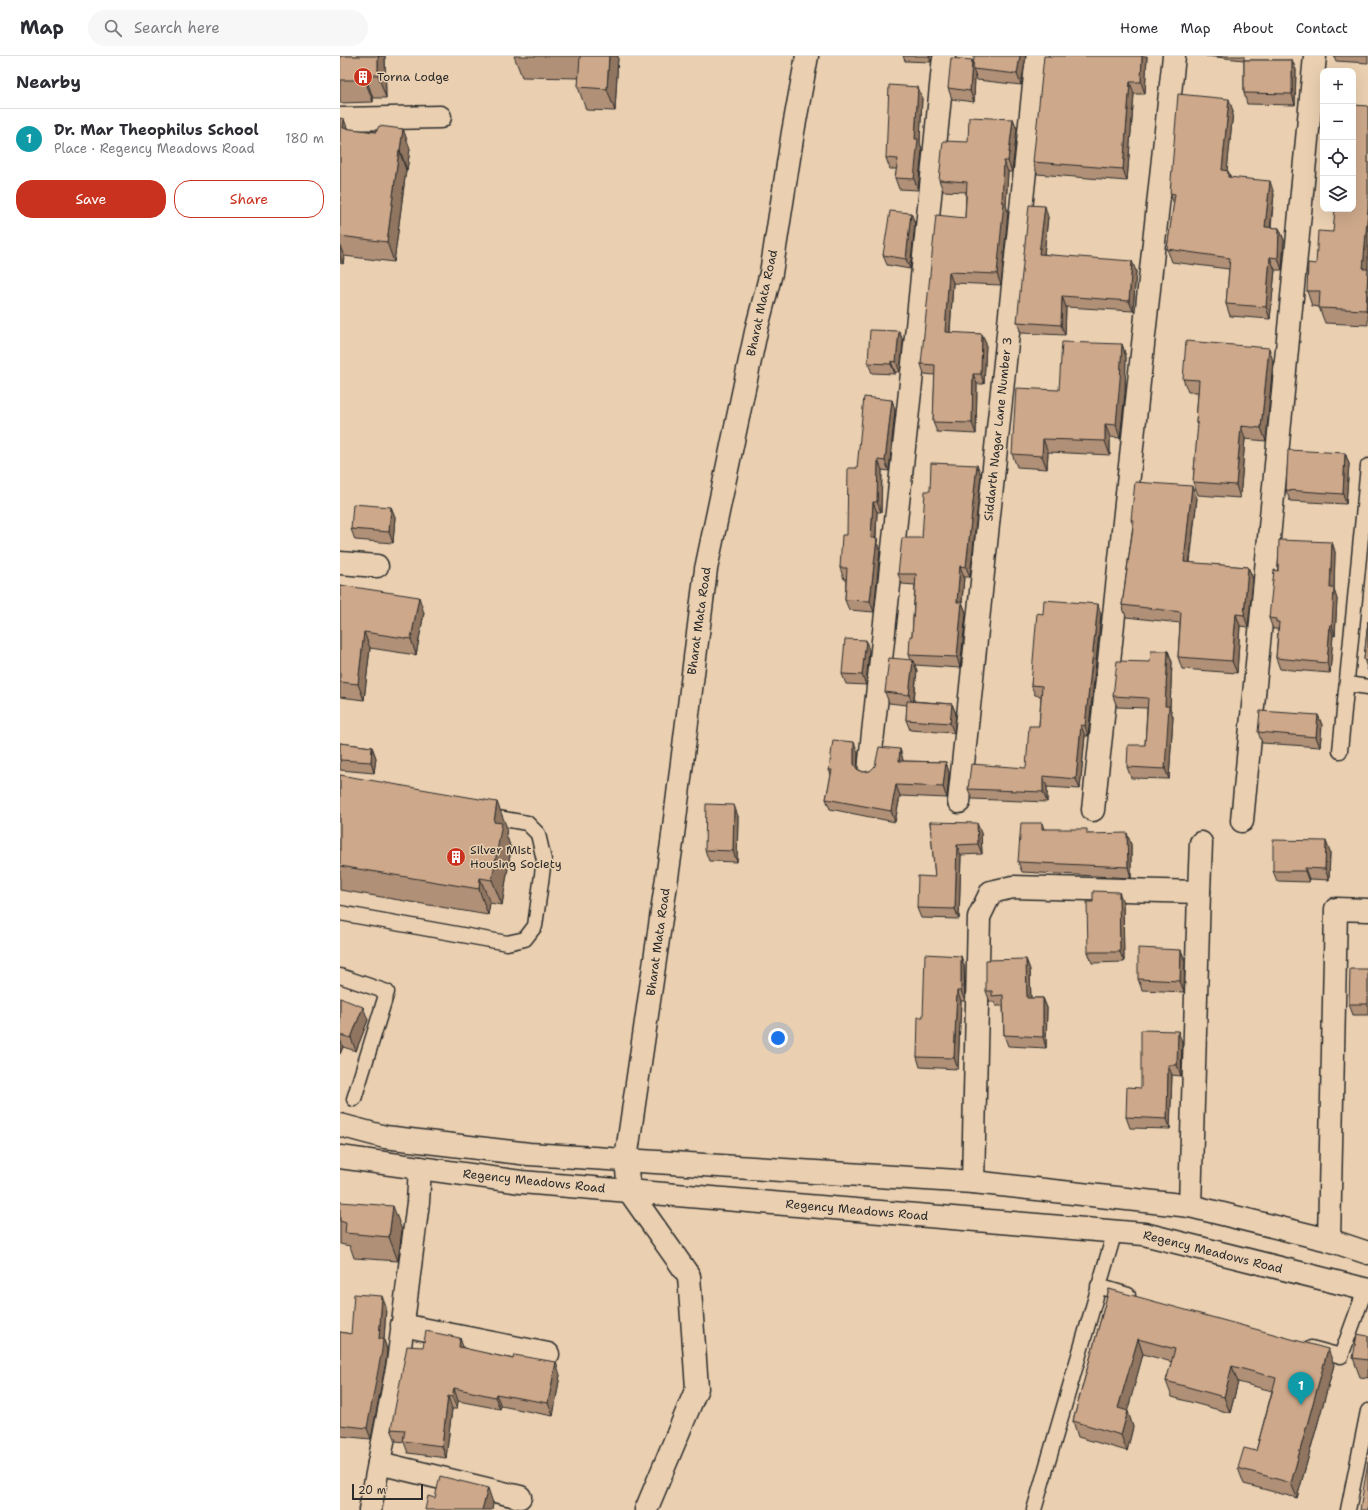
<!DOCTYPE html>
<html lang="en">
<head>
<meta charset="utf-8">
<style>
	body { margin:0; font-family:"Shantell Sans",sans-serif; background:#f7f7f7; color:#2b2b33 }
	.controls { position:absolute; right:12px; top:12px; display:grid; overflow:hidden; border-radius:8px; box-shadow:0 4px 16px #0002 }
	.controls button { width:36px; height:36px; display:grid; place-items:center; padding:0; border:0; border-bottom:1px solid #e1e1e2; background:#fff; color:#2b2b33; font:20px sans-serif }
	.scale { position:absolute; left:12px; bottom:10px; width:71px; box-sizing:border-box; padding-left:4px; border:2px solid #2b2b2b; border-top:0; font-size:11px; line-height:14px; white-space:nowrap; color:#2b2b2b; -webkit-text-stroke:3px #ead0b1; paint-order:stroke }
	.you { position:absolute; left:438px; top:982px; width:14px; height:14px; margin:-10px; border:3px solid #fff; border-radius:50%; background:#1a73e8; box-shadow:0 0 0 6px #1a73e833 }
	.badge { display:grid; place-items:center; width:26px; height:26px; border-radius:50%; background:#c8321e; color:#fff; font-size:13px; font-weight:700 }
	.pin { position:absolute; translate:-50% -33px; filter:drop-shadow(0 1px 2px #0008) }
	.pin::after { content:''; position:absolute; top:21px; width:14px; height:12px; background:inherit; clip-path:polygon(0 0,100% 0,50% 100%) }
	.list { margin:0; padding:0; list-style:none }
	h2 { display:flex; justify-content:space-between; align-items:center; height:52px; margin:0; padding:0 16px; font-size:17px }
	h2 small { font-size:13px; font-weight:400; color:#7c7c81 }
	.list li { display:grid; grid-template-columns:26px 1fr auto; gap:12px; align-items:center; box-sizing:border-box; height:60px; padding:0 16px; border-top:1px solid #e1e1e2 }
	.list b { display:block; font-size:15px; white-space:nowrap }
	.list p { margin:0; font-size:13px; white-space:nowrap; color:#7c7c81 }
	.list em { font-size:13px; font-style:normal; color:#7c7c81 }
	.actions { display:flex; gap:8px; padding:12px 16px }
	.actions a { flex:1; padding:9px 0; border:1px solid #c8321e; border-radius:16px; text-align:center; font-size:14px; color:#c8321e }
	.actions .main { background:#c8321e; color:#fff }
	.icon { flex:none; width:22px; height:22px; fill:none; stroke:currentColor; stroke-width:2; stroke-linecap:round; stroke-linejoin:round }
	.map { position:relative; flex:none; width:1028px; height:1454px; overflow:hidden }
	header { display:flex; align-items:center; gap:24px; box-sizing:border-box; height:56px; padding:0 20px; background:#fff; border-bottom:1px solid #e1e1e2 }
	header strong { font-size:19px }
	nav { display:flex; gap:22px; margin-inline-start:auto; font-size:14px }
	.search { width:280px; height:36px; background:#f7f7f7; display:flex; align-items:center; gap:10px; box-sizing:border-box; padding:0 14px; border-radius:22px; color:#7c7c81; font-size:15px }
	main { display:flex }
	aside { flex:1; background:#fff }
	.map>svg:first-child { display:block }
</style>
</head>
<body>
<header>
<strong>Map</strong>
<div class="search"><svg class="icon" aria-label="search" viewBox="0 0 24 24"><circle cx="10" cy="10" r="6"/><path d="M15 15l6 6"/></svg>Search here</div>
<nav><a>Home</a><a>Map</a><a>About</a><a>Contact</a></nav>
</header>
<main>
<aside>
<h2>Nearby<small></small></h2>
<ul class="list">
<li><span class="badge" style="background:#0f9aa8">1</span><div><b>Dr. Mar Theophilus School</b><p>Place · Regency Meadows Road</p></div><em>180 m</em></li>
</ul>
<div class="actions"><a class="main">Save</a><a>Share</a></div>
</aside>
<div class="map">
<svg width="1028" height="1454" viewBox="0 0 1028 1454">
	<rect width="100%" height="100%" fill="#ead0b1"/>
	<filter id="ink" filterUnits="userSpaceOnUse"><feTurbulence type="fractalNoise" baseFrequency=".025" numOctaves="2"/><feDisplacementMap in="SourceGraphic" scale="8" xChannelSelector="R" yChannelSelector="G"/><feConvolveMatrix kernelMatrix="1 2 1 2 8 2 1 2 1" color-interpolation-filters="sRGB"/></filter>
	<g filter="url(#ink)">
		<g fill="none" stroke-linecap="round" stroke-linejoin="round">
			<defs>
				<g id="service">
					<polyline points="1007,628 1028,631"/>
					<polyline points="1000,695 1028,410"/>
					<polyline points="0,857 167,887 185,883 195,870 204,804 198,778 187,767 146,760"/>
					<polyline points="0,920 47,936 14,1043"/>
					<polyline points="758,1230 788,1239"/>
					<polyline points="971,1292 1001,1300 1025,1234"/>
					<polyline points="694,1454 775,1175"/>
					<polyline points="1008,1454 1028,1355"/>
				</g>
				<g id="minor">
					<polyline points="0,63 100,61"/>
					<polyline points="0,507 37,510"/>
					<polyline points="529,714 577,271 604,0"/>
					<polyline points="619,746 697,0"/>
					<polyline points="753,754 834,0"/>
					<polyline points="902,765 975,0"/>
					<polyline points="859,836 861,787"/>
					<polyline points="0,1069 45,1081 189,1098 633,1126 850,1150 989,1184 1028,1197"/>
					<polyline points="0,1101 181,1126 804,1178 1028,1234"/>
					<polyline points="633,1126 639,861 651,836 673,831 859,836 850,1150"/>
					<polyline points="989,1184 996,853 1028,854"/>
					<polyline points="62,1269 208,1298"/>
					<polyline points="39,1407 180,1441"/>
					<polyline points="30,1454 58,1307 78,1146 80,1112"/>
				</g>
				<polyline id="tertiary" points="306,1454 357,1332 349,1220 289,1135 286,1103 332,787 366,513 417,271 431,217 453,76 467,0"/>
			</defs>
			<use href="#service" stroke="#2b2b2b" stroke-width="17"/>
			<use href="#minor" stroke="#2b2b2b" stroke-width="25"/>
			<use href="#tertiary" stroke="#2b2b2b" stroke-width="25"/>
			<use href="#service" stroke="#ead0b1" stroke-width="14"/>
			<use href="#minor" stroke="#ead0b1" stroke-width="22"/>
			<use href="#tertiary" stroke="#ead0b1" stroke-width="22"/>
		</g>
		<g fill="#b09077" stroke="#2b2b2b">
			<polygon points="0,0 45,0 46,42 33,42 33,46 0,47"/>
			<polygon points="174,0 278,0 275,55 246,54 238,31 239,22 182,21"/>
			<polygon points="563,0 593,0 591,6 565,5"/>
			<polygon points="686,0 681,29 637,24 635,19 634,46 612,43 608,32 633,8"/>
			<polygon points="807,0 805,38 794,38 787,125 697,118 693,106"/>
			<polygon points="866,0 904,0 904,4 952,4 956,14 955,49 907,48 904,37 904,4"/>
			<polygon points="994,0 1028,0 1028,7 996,5"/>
			<polygon points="582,41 580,87 582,94 578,134 559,133 555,122 557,113 550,113 546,102"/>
			<polygon points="1028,50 1028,269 985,267 979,251 972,250 967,235 976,208 993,176"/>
			<polygon points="893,55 887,114 888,115 891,122 934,138 931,172 939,172 944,184 942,214 935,214 930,263 890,260 886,248 889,213 832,206 827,193 834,148 830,137"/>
			<polygon points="0,62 8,73 36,76 63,73 70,93 67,114 66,114 54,206 4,200 3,208 0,207"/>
			<polygon points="673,63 677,73 672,116 668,116 666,150 668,156 661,229 613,227 610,277 642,278 646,288 644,328 637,328 636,378 597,376 593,366 595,319 584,318 581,308 625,162 626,136 603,135 599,124 628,86"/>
			<polygon points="571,157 575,168 570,213 547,209 543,199"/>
			<polygon points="708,161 704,198 796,215 793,255 726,251 725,279 681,277 677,266"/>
			<polygon points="559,275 563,285 560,316 555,316 555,318 532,317 528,307"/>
			<polygon points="782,288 786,301 785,337 780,382 770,381 770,399 708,396 707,413 677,411 672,398 719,334"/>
			<polygon points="933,305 926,385 905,383 900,442 858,439 853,426 858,372 856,367 858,336 848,336 843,323"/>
			<polygon points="552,344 555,354 549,415 542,414 541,456 537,456 536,482 540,493 534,556 509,554 505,544 506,523 504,523 500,512 507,479"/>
			<polygon points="1005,397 1009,408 1006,448 950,445 946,434"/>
			<polygon points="637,409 641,419 630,521 624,521 622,546 626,557 620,612 575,609 577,615 574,645 612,648 616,658 614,677 570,674 566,664 567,649 549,647 545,636 571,604 569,599 572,580 575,529 562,528 558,518 582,482 590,435"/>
			<polygon points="857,442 850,507 908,511 913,523 908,571 900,570 897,617 842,613 838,601 840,567 786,561 782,549 793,469 791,464"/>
			<polygon points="51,451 55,461 53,487 15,484 11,473"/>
			<polygon points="992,486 995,496 994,534 997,543 995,580 993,579 990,617 940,613 936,602 938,573 933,573 929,562 938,515"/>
			<polygon points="0,529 84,557 76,599 30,592 24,644 0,641"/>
			<polygon points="703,558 761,558 748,680 745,680 740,733 707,731 707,746 632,743 628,733 686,712 699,670 701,640 695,639 691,629"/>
			<polygon points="1028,565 1028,615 1024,603"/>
			<polygon points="529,595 526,629 506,628 502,618"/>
			<polygon points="828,595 832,606 830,652 833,661 829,723 791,722 787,711 805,689 807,652 777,651 773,640 810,606"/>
			<polygon points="978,659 982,669 980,691 922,687 918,676"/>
			<polygon points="0,687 32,691 36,702 34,717 0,714"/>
			<polygon points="560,693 563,705 606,706 609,717 607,742 560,740 555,766 490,753 486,743 491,719 489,714 518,697 518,713 523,716 530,715"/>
			<polygon points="0,719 167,772 166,778 171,793 162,849 150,847 148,859 0,834"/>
			<polygon points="398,760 397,806 369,805 365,794"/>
			<polygon points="590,766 641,777 642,798 621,799 619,863 581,862 577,852 595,821"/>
			<polygon points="702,767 704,773 749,778 791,788 791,822 682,816 678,806"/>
			<polygon points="990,796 989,824 969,823 969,826 937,825 933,815"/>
			<polygon points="783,846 784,906 752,907 748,896"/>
			<polygon points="841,894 845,905 844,936 802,934 798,923"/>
			<polygon points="621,900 624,910 625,945 621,945 618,1013 580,1011 577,1001 583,961"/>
			<polygon points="686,903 690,914 691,942 703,942 707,952 706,992 668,990 664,979 663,950 656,950 654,946 650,946 646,935"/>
			<polygon points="1028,913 1028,959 1013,959 1009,948"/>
			<polygon points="0,942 28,964 16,995 3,991 0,998"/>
			<polygon points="842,986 841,1020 832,1019 830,1073 790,1072 786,1061 801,1032"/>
			<polygon points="0,1146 62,1174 58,1205 14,1202 10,1190 0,1188"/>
			<polygon points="769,1233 994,1309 957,1442 904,1428 898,1412 916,1395 932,1335 898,1326 890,1357 832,1341 826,1325 832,1306 803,1298 787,1355 793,1371 787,1395 738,1381 733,1365"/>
			<polygon points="46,1251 44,1284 47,1294 46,1305 31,1383 0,1380 0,1276 11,1278"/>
			<polygon points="1028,1280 1028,1322 1020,1321 1013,1302"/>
			<polygon points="124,1292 220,1319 213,1360 161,1350 160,1353 118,1345 117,1353 112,1353 106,1402 68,1397 64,1386 56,1385 51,1373"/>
		</g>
		<g fill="#907661" stroke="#2b2b2b">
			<polygon points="38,0 45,0 46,42 38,19"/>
			<polygon points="269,0 278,0 275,55 267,33"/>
			<polygon points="589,0 593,0 591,6"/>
			<polygon points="680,0 686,0 681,29 677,18"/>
			<polygon points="802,0 807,0 805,38 801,26"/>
			<polygon points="632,4 635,13 633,13 635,19 634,46 630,35"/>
			<polygon points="952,4 956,14 955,49 952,38"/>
			<polygon points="25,19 33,42 33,46 25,24"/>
			<polygon points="790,26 794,38 787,125 783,113"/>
			<polygon points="578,31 582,41 580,87 582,94 578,134 574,123 575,83"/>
			<polygon points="889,43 893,55 886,126 882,114"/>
			<polygon points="4,63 11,83 3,72"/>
			<polygon points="673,63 677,73 672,116 668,105"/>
			<polygon points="63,73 70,93 67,114 60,94"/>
			<polygon points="59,94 66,114 54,206 47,186"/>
			<polygon points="664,105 668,116 666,150 668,156 661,229 657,218"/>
			<polygon points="888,115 893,127 888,121"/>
			<polygon points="930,125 934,138 929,183 925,171"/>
			<polygon points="705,150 708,161 703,208 699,198"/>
			<polygon points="1028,153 1028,259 1026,254 1023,213"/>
			<polygon points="571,157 575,168 570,213 566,203"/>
			<polygon points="939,172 944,184 942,214 938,202"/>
			<polygon points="0,190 4,200 3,208 0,200"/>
			<polygon points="930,201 935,214 930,263 926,251"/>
			<polygon points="792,205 796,215 793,255 789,245"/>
			<polygon points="609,216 613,227 609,287 605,276"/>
			<polygon points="722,240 726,251 725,279 721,269"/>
			<polygon points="559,275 563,285 560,316 556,306"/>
			<polygon points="642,278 646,288 644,328 641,318"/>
			<polygon points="782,288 786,301 785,337 780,382 776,369"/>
			<polygon points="929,292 933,305 926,385 921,372"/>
			<polygon points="551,305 555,316 555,318 551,308"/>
			<polygon points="633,318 637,328 636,378 632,367"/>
			<polygon points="552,344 555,354 549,415 545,405"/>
			<polygon points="765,368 770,381 770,399 765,385"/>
			<polygon points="901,370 905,383 900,442 896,429"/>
			<polygon points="703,383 708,396 707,413 702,400"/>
			<polygon points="1005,397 1009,408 1006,448 1003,438"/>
			<polygon points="538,404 542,414 541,456 537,446"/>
			<polygon points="637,409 641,419 630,521 626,511"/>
			<polygon points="852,430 857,442 848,518 844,506"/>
			<polygon points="533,446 537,456 535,493 531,482"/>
			<polygon points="51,451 55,461 53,487 49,476"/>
			<polygon points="537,482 540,493 534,556 530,545"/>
			<polygon points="992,486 995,496 994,534 997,543 995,580 992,569 990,532"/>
			<polygon points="620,510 624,521 621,556 617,546"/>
			<polygon points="908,511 913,523 908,571 904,559"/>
			<polygon points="79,541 84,557 76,599 71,583"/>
			<polygon points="622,546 626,557 620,612 617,601"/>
			<polygon points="758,548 761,558 748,680 745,670"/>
			<polygon points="896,558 900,570 897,617 892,605"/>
			<polygon points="990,569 993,579 990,617 987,607"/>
			<polygon points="24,576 30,592 24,644 18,628"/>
			<polygon points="526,584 529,595 526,629 522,619"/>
			<polygon points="828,595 832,606 830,652 833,661 829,723 825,713 825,650"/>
			<polygon points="573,604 577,615 573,649 569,639"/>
			<polygon points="612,648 616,658 614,677 610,667"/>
			<polygon points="978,659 982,669 980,691 976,681"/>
			<polygon points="741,669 745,680 740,733 736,723"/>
			<polygon points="514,686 518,697 517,719 514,708"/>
			<polygon points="32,691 36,702 34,717 31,706"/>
			<polygon points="560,693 563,704 563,715 559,705"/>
			<polygon points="606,706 609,717 607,742 603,731"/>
			<polygon points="703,720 707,731 707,746 703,736"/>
			<polygon points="556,729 560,740 555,766 551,755"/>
			<polygon points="157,746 167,772 166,778 171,793 162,849 152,824 154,766"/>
			<polygon points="394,749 398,760 397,806 393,795"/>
			<polygon points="637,767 641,777 642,798 638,788"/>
			<polygon points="787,777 791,788 791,822 788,811"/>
			<polygon points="986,785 990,796 989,824 985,813"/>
			<polygon points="617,789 621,799 619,863 615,853"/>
			<polygon points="965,812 969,823 969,826 965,815"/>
			<polygon points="140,822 150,847 148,859 139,833"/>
			<polygon points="779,836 783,846 784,906 780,896"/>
			<polygon points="841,894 845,905 844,936 840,925"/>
			<polygon points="621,900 624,910 625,945 621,935"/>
			<polygon points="686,903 690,914 691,952 687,942"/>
			<polygon points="617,935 621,945 618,1013 614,1002"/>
			<polygon points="703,942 707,952 706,992 703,981"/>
			<polygon points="23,951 28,964 16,995 11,982"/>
			<polygon points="838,975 842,986 841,1020 837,1009"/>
			<polygon points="0,983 3,991 0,998"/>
			<polygon points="828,1009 832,1019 830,1073 827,1063"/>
			<polygon points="53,1150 62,1174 58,1205 49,1181"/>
			<polygon points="42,1240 46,1251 44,1284 47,1294 46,1305 31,1383 27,1372 39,1283"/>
			<polygon points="120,1282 124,1294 119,1291"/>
			<polygon points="798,1283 803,1298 784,1368 778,1352"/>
			<polygon points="988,1293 994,1309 957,1442 951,1427"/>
			<polygon points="216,1306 220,1319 213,1360 208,1347"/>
			<polygon points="892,1310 898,1326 890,1357 884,1341"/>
			<polygon points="114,1332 118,1345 117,1353 112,1341"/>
			<polygon points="156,1338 161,1350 160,1353 155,1341"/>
			<polygon points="108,1340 112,1353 106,1402 102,1390"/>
			<polygon points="788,1355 793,1371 787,1395 781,1379"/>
			<polygon points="148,1432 153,1447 152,1454 142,1454"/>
		</g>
		<g fill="#cda88a" stroke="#2b2b2b">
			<polygon points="0,0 38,0 38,19 25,19 25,24 0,24"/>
			<polygon points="240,0 269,0 267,33 238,31"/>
			<polygon points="634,0 680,0 677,18 633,13"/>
			<polygon points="704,0 802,0 801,26 790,26 783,113 693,106"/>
			<polygon points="611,2 632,4 630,35 608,32"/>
			<polygon points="904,4 952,4 952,38 904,37"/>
			<polygon points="549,29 578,31 575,83 578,83 574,123 555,122 558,103 546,102"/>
			<polygon points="838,38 889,43 882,114 888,115 888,121 930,125 925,171 939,172 938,202 930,201 926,251 886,248 890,202 827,193 835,138 830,137"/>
			<polygon points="1013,49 1028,50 1028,153 1023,213 1028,213 1026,254 979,252 980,235 967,235 968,207 976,208 978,175 993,176 995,153 1013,153"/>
			<polygon points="629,61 673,63 668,105 664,105 662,146 664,146 657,218 609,216 605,276 642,278 641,318 633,318 632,367 593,366 595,309 581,308 596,159 625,162 627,126 599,124 603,85 628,86"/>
			<polygon points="0,62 4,63 3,72 36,76 39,70 63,73 60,94 59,94 47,186 0,180"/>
			<polygon points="689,149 705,150 699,198 792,205 789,245 722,240 721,269 677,266"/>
			<polygon points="550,155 571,157 566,203 543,199"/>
			<polygon points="530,274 559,275 556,306 551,305 551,308 528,307"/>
			<polygon points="846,285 929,292 921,372 901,370 896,429 853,426 858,367 856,367 859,324 843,323"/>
			<polygon points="722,286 782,288 780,324 776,369 765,368 765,385 703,383 702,400 672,398 676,332 719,334"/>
			<polygon points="524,341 552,344 545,405 538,404 537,446 533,446 531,482 537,482 530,545 505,544 507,512 500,512 502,479 507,479 508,412 517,412"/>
			<polygon points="948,394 1005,397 1003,438 946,434"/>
			<polygon points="591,407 637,409 626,511 620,510 617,546 622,546 617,601 569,599 570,580 572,580 576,518 558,518 562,482 582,482 585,435 590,435"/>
			<polygon points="795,426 852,430 844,506 908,511 904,559 896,558 892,605 838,601 841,556 782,549 794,464 791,464"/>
			<polygon points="13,448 51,451 49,476 11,473"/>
			<polygon points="939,484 992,486 990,532 994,532 992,569 990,569 987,607 936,602 939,566 936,566 936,563 929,562 934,514 938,515"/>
			<polygon points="0,529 79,541 71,583 24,576 18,628 0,626"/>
			<polygon points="704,544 758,548 745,670 741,669 736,723 703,720 703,736 628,733 631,708 686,712 689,670 699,670 702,630 691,629 697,557 703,558"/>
			<polygon points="1028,565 1028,607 1024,603"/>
			<polygon points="505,583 526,584 522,619 502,618"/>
			<polygon points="811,595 828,595 825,650 829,650 825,713 787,711 788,689 805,689 808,642 773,640 777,605 810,606"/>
			<polygon points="549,602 573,604 569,639 545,636"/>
			<polygon points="567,645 612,648 610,667 566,664"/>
			<polygon points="920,655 978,659 976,681 918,676"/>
			<polygon points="493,684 514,686 514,708 517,713 523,716 530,715 535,710 539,691 560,693 559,705 606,706 603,731 556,729 551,755 486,743 492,714 489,714"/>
			<polygon points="0,687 32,691 31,706 0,704"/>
			<polygon points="0,719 157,746 154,766 162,767 152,824 140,822 139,833 0,810"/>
			<polygon points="366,748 394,749 393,795 365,794"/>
			<polygon points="590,766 637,767 638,788 617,789 615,853 577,852 578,820 595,821"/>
			<polygon points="681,767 702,767 702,773 747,773 747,778 787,777 788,811 678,806"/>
			<polygon points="933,784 986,785 985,813 965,812 965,815 933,815"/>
			<polygon points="753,835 779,836 780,896 748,896 747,846 753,846"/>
			<polygon points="798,892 841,894 840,925 798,923"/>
			<polygon points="585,898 621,900 621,935 617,935 614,1002 577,1001 578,961 583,961"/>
			<polygon points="686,903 687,942 703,942 703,981 664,979 663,939 652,940 652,935 646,935 646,904"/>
			<polygon points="1010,913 1028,913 1028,948 1009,948"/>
			<polygon points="0,942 23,951 11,982 0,979"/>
			<polygon points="801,974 838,975 837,1009 828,1009 827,1063 786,1061 787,1031 801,1032"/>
			<polygon points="0,1146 53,1150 49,1181 5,1177 6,1167 0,1165"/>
			<polygon points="769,1233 988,1293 951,1427 898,1412 904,1392 916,1395 936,1322 892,1310 884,1341 826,1325 835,1293 798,1283 778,1352 788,1355 781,1379 733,1365"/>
			<polygon points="14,1238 42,1240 39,1283 43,1283 42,1294 27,1372 0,1369 0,1276 11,1278"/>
			<polygon points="86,1275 120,1282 119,1291 173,1303 174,1299 216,1306 208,1347 156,1338 155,1341 114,1332 112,1341 108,1340 102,1390 63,1385 65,1374 51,1373 67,1290 83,1291"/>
			<polygon points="1017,1278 1028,1280 1028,1304 1013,1302"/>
			<polygon points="1028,1406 1028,1454 1020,1454"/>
			<polygon points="100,1420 148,1432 142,1454 85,1454 88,1440 95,1442"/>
		</g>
	</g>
	<defs>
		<symbol id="building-disc" viewBox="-11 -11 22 22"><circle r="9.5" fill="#c8321e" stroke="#ead0b1"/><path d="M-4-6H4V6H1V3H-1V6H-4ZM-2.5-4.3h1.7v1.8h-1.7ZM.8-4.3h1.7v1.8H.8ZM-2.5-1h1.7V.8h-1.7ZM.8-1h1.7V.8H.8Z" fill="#fff"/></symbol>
	</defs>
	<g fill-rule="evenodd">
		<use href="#building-disc" x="12" y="10" width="22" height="22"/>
		<use href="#building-disc" x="105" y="790" width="22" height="22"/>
	</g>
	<g text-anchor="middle" stroke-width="3" stroke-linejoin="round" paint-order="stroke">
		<g font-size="12" fill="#2b2b2b" stroke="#ead0b1" text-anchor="start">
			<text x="37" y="25">Torna Lodge</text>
			<text x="130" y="798">Silver Mist<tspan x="130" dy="14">Housing Society</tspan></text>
		</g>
		<g font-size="12" fill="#2b2b2b" stroke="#ead0b1">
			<text transform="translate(422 247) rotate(-78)" y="4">Bharat Mata Road</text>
			<text transform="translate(658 373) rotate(-84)" y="4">Siddarth Nagar Lane Number 3</text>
			<text transform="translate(359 565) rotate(-82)" y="4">Bharat Mata Road</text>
			<text transform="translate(318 886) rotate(-82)" y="4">Bharat Mata Road</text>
			<text transform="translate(194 1125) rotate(6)" y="4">Regency Meadows Road</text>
			<text transform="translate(517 1154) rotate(5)" y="4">Regency Meadows Road</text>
			<text transform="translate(873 1196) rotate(14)" y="4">Regency Meadows Road</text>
		</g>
	</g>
</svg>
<div class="controls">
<button>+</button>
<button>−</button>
<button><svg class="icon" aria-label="locate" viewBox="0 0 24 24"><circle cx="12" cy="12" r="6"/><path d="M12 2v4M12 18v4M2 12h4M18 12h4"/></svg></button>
<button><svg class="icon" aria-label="layers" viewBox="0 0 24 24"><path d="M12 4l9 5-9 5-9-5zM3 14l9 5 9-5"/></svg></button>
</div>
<div class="scale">20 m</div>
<div class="you"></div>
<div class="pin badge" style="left:961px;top:1349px;background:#0f9aa8">1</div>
</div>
</main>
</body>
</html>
